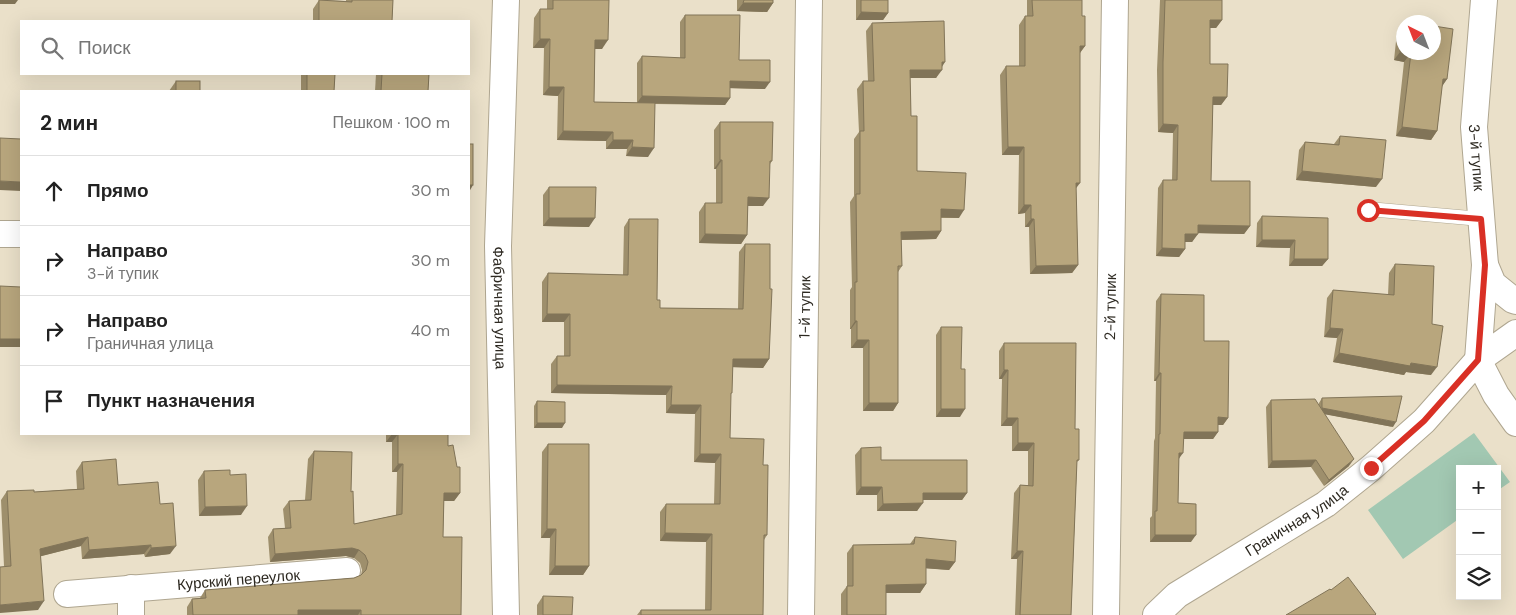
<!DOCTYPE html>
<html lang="ru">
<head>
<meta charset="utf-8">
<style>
	body { margin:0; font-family:"DM Sans",sans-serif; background:#f6f6f6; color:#222 }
	.controls { position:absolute; right:15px; bottom:15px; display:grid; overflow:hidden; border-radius:0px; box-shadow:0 5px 20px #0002 }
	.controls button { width:45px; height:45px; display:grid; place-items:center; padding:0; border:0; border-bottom:1px solid #e0e0e0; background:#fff; color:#222; font:25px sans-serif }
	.compass { position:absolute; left:1396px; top:15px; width:45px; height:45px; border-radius:50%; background:#fff; box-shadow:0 5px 20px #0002; rotate:318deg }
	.stop { position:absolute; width:15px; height:15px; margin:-11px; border:4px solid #d93025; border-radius:50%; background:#fff }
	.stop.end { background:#d93025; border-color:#fff; box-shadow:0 1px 5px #0008 }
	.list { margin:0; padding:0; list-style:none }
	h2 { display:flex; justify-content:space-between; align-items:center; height:65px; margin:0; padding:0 20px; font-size:21px }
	h2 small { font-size:16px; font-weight:400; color:#767676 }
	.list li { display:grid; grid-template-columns:32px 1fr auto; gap:15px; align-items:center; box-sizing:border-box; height:70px; padding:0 20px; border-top:1px solid #e0e0e0 }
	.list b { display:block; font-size:19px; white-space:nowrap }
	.list p { margin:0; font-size:16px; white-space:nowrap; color:#767676 }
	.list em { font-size:16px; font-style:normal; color:#767676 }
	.icon { flex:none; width:28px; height:28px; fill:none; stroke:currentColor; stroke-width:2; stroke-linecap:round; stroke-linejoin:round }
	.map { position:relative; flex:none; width:1516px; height:615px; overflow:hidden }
	.search { position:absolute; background:#fff; box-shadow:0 5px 20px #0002; left:20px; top:20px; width:450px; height:55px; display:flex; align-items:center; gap:12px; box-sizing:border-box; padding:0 18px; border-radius:0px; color:#767676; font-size:19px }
	.panel { position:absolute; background:#fff; box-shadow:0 5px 20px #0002; left:20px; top:90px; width:450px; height:345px; border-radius:0px }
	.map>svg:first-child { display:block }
</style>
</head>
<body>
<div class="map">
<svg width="1516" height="615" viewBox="0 0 1516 615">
	<rect width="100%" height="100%" fill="#eae0c9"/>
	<polygon fill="#a2c8b2" points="1474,433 1510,482 1497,491 1497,469 1460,469 1460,518 1403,559 1368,510"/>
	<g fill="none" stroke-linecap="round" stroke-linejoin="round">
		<defs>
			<polyline id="service" points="1368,209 1481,219"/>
			<g id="minor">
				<path id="s1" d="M506,0L498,246L506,615"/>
				<path id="s2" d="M1484,0L1474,127L1485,265L1478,360L1496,395L1516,423"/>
				<polyline points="0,234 21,234"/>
				<polyline points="1485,265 1493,284 1513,300 1516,301"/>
				<polyline points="131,588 131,615"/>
				<path id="s3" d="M67,594L347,571"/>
				<path id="s4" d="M801,615L809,0"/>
				<path id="s5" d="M1106,615L1115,0"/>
				<path id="s6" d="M1156,615L1177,595L1326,504L1371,468L1424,421L1478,360L1516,333"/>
			</g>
		</defs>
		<use href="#service" stroke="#afa690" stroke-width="15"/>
		<use href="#minor" stroke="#afa690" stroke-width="28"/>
		<use href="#service" stroke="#fff" stroke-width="14"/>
		<use href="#minor" stroke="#fff" stroke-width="26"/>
	</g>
	<g fill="#9e8f6c">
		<polygon points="319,0 346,1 346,0 393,0 392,21 313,21 313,9"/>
		<polygon points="547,0 609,0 602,49 595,49 594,102 637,103 637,63 642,56 680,58 680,22 685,15 739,60 765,89 730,88 730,98 725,105 655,104 648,157 626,156 627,149 606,149 606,141 557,140 558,96 543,95 544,48 533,48 534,18 540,9 547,9"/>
		<polygon points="737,0 773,0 773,3 767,12 737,11"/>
		<polygon points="856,0 888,0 888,13 883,20 856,20"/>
		<polygon points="1027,0 1082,0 1082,16 1085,46 1080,53 1076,189 1078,265 1072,273 1030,274 1029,227 1025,227 1025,213 1018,214 1019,155 1002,155 1000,75 1006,66 1019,66 1019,25 1025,16 1027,16"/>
		<polygon points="1160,0 1222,0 1222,20 1216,28 1210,28 1210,64 1227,97 1221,105 1213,105 1211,181 1250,226 1244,234 1198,233 1192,242 1185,242 1185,249 1179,257 1156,256 1158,188 1163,180 1172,180 1173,133 1158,132 1157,70"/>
		<polygon points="872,23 942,67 936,78 910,78 911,116 917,171 959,218 941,218 941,231 936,239 901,240 902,266 898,272 898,403 893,411 863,411 863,348 851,348 851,329 850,329 850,290 852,287 850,202 854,196 854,139 859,132 857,89 863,81 868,81 866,31"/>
		<polygon points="1403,23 1434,52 1447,79 1442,86 1437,131 1431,140 1396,136 1404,62 1394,60 1397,32"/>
		<polygon points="301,74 335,74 334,91 301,91"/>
		<polygon points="376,74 429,74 428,91 375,91"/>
		<polygon points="176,81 200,91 169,91"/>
		<polygon points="720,122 772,161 770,164 763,206 748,206 747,235 741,244 699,243 699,212 705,203 716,203 716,169 714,169 714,130"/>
		<polygon points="1340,136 1376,187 1296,180 1299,150 1305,142 1334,144"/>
		<polygon points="549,187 589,227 543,226 543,195"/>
		<polygon points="1262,216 1328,259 1322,266 1289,266 1290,248 1256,247 1257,223"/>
		<polygon points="629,219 660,308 738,309 739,252 745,244 769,359 763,368 733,367 730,396 730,438 763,465 767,535 764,540 763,615 637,615 641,610 705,610 706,542 660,541 660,512 666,504 714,504 715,463 694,462 695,414 666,413 666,395 551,393 551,364 557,356 564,356 564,322 542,322 542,282 548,273 623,275 624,227"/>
		<polygon points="1395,264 1432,324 1431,375 1406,372 1404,375 1333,362 1337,338 1324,337 1327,298 1333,290 1388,295 1389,273"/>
		<polygon points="1161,294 1204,341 1228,418 1223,425 1218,425 1218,432 1213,439 1184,439 1179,459 1178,503 1191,542 1150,542 1150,518 1152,516 1154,441 1155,438 1156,381 1154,381 1156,301"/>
		<polygon points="941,327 960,417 936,417 936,335"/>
		<polygon points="1004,343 1075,429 1079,460 1077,462 1071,615 1015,615 1017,559 1011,559 1014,493 1020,485 1028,485 1028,451 1012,451 1012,426 1001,426 1002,379 999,379 999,351"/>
		<polygon points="1322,398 1393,427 1325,414 1349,466 1324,486 1311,467 1268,468 1266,407 1271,400 1319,405 1319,403"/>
		<polygon points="537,401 562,428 534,428 534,406"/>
		<polygon points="386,434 448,434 448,446 460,493 454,501 444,501 443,537 461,615 187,615 187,607 192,599 200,598 205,590 354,578 361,575 362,570 360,563 354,558 346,556 270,562 268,537 273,529 285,528 283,509 289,501 305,500 308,459 314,451 351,492 354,524 396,515 397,472 392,472 392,442 386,442"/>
		<polygon points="548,444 589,566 583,575 549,575 550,538 541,538 542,452"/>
		<polygon points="861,448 881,460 967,493 962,500 923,500 917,511 877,511 877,495 856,495 855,455"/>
		<polygon points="82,462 118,485 160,504 170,554 145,557 144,554 82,559 81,546 41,556 38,610 4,566 1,500 7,491 34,492 77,489 76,471"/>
		<polygon points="204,471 230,475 241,515 199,516 198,480"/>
		<polygon points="915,537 955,562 949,570 926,568 926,584 920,593 886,593 886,615 841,615 841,594 847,586 847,553 853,545 910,544"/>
		<polygon points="543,596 572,615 537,615 537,605"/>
	</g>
	<g fill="#817458">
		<polygon points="0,0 18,0 15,4 0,4"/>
		<polygon points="743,3 773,3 767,12 737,11"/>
		<polygon points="861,12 888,13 883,20 856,20"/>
		<polygon points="1210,20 1222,20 1216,28 1205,28"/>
		<polygon points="540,39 550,39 544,48 533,48"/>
		<polygon points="595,40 608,40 602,49 589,49"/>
		<polygon points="1080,46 1085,46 1079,54"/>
		<polygon points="1400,52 1411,53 1404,62 1394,60"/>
		<polygon points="942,62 945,62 940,70 942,70 936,78 905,78 910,70"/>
		<polygon points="1443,79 1447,79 1441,88"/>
		<polygon points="730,81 770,82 765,89 725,88"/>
		<polygon points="549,87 564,87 558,96 543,95"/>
		<polygon points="642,96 730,98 725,105 637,103"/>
		<polygon points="1213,97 1227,97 1221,105 1208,105"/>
		<polygon points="1163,124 1178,125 1173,133 1158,132"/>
		<polygon points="1402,127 1437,131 1431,140 1396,136"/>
		<polygon points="563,131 613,132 606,141 557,140"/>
		<polygon points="613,140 633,140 627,149 606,149"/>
		<polygon points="632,147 654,148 648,157 626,156"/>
		<polygon points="1008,147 1024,147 1019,155 1002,155"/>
		<polygon points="720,160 722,160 716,169 714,169"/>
		<polygon points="1302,171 1382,179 1376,187 1296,180"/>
		<polygon points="0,181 21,182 21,191 0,190"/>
		<polygon points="1076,183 1080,183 1074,191"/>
		<polygon points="469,185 473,185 469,192"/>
		<polygon points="748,197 769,198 763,206 741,206"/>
		<polygon points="1024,205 1031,205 1025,213 1018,214"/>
		<polygon points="941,209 964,210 959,218 935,217"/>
		<polygon points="549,218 595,218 589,227 543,226"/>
		<polygon points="1031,219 1034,219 1029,227 1025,227"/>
		<polygon points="1198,225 1250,226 1244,234 1193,233"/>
		<polygon points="941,231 936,239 896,240 901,232"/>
		<polygon points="705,234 747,235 741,244 699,243"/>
		<polygon points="1185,234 1198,234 1192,242 1180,242"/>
		<polygon points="1262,240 1295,240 1290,248 1256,247"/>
		<polygon points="1162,248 1185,249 1179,257 1156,256"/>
		<polygon points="1294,259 1328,259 1322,266 1289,266"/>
		<polygon points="1078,265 1072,273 1030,274 1036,266"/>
		<polygon points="547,314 570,314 564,322 542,322"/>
		<polygon points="855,321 857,321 851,329 850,329"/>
		<polygon points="1330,328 1343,329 1337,338 1324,337"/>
		<rect x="0" y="339" width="21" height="8"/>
		<polygon points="857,340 869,340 863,348 851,348"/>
		<polygon points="1339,353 1437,367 1431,375 1406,372 1404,375 1333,362"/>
		<polygon points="733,359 769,359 763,368 727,367"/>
		<polygon points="1004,370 1008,370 1002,379 999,379"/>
		<polygon points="1159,373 1161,373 1156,381 1154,381"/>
		<polygon points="557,385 672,386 666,395 551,393"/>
		<polygon points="869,403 898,403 893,411 863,411"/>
		<polygon points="671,405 701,405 695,414 666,413"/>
		<polygon points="1322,408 1396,422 1393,427 1318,413"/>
		<polygon points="941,409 965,409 960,417 936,417"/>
		<polygon points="1218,417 1228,418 1223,425 1213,425"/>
		<polygon points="1007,418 1018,418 1012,426 1001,426"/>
		<polygon points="537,423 565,423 562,428 534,428"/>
		<polygon points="1184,432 1218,432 1213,439 1179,439"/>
		<polygon points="392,434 398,434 392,442 386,442"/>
		<polygon points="1018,443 1034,443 1028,451 1012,451"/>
		<polygon points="1179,453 1183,453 1178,460"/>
		<polygon points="700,454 721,454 715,463 694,462"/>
		<polygon points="1354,459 1349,466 1324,486 1329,480"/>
		<polygon points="1316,460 1311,467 1268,468 1272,461"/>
		<polygon points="398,464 403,464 397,472 392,472"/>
		<polygon points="861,487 882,487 877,495 856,495"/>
		<polygon points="444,493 460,493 454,501 438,501"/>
		<polygon points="923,493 967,493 962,500 917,500"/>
		<polygon points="923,503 917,511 877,511 883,504"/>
		<polygon points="247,506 241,515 199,516 205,507"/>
		<polygon points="547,529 556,529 550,538 541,538"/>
		<polygon points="665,533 712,534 706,542 660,541"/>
		<polygon points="1155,535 1196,535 1191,542 1150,542"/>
		<polygon points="88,537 81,546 34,558 40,549"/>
		<polygon points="151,545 144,554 82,559 89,550"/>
		<polygon points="176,546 170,554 145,557 151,548"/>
		<polygon points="352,548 359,550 354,558 346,556 270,562 275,554"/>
		<polygon points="1017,551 1023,551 1017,559 1011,559"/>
		<polygon points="926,559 955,562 949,570 921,568"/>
		<polygon points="555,566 589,566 583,575 549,575"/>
		<polygon points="926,584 920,593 880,593 886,585"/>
		<polygon points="44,601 38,610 0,613 0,605"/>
		<polygon points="298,610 361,610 358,615 294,615"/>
	</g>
	<g fill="#b8a67d" stroke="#817458">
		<polygon points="319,0 352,2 352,0 393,0 392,21 319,21"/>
		<polygon points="553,0 609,0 608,40 595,40 594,102 655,103 654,148 632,147 633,140 613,140 613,132 563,131 564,87 549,87 550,39 540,39 540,9 553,9"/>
		<polygon points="744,0 773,0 773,3 743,3"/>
		<polygon points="861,0 888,0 888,13 861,12"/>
		<polygon points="1032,0 1082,0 1082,16 1085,16 1085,46 1080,46 1080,183 1076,183 1078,265 1036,266 1034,219 1031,219 1031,205 1024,205 1024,147 1008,147 1006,66 1025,66 1025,16 1033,16"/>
		<polygon points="1165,0 1222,0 1222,20 1210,20 1210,64 1228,64 1227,97 1213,97 1211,181 1250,181 1250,226 1198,225 1198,234 1185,234 1185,249 1162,248 1163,180 1177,180 1178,125 1163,124 1163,62"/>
		<polygon points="685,15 740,15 739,60 770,60 770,82 730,81 730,98 642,96 642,56 685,58"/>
		<polygon points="944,21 945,62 942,62 942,70 910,70 911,116 917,116 917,171 966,173 964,210 941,209 941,231 901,232 902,266 898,266 898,403 869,403 869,340 857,340 857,321 855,321 855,282 857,282 856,194 860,194 860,131 864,131 863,81 874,81 872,23"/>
		<polygon points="1403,23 1404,23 1404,52 1400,52"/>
		<polygon points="1434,26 1453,29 1447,79 1443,79 1437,131 1402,127 1411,53 1407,52 1434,52"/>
		<polygon points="307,74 335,74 334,91 307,91"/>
		<polygon points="382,74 429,74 428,91 381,91"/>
		<rect x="176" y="81" width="24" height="10"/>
		<polygon points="720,122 773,122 772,161 770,161 769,198 748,197 747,235 705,234 705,203 722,203 722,160 720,160"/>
		<polygon points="1340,136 1386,140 1382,179 1302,171 1305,142 1339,145"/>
		<polygon points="0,138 21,139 21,182 0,181"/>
		<rect x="469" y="144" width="4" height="41"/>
		<polygon points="549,187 596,187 595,218 549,218"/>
		<polygon points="1262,216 1328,218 1328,259 1294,259 1295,240 1262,240"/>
		<polygon points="629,219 658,219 657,300 660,300 660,308 743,309 745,244 770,244 770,289 772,289 769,359 733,359 732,393 731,393 730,438 764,439 763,465 768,465 767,535 764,535 763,615 641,615 641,610 711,610 712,534 665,533 666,504 720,504 721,454 700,454 701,405 671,405 672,386 557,385 557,356 570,356 570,314 547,314 548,273 628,275"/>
		<polygon points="1395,264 1434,266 1432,324 1443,326 1437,367 1411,363 1410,366 1339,353 1343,329 1330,328 1333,290 1394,295"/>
		<polygon points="0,286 21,287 21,339 0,339"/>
		<polygon points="1161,294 1204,295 1204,341 1229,341 1228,418 1218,417 1218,432 1184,432 1183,453 1179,453 1178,503 1196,504 1196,535 1155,535 1155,511 1157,511 1159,434 1160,434 1161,373 1159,373"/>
		<polygon points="941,327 962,327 961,369 965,369 965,409 941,409"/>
		<polygon points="1004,343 1076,343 1075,429 1079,429 1079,460 1077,460 1071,615 1020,615 1023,551 1017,551 1020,485 1033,486 1034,443 1018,443 1018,418 1007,418 1008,370 1004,370"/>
		<polygon points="1402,396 1396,422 1322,408 1322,398"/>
		<polygon points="1315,399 1354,459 1329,480 1316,460 1272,461 1271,400"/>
		<polygon points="537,401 565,402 565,423 537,423"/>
		<polygon points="392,434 448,434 448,446 453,445 457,467 460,467 460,493 444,493 443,537 462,537 461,615 361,615 361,610 298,610 298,615 193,615 192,599 206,598 205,590 354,578 361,575 366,570 368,562 365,555 359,550 352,548 275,554 273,529 291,528 289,501 311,500 314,451 352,452 351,492 353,491 354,524 402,514 403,464 398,464 398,434"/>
		<polygon points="548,444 589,444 589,566 555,566 556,529 547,529"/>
		<polygon points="881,447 881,460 967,460 967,493 923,493 923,503 883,504 882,487 861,487 861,448"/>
		<polygon points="116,459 118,485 158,482 160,504 173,503 176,546 151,548 151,545 89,550 88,537 40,549 44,601 0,605 0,567 11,566 7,491 34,490 34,492 84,489 82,462"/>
		<polygon points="230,470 230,475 246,474 247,506 205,507 204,471"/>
		<polygon points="915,537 956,541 955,562 926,559 926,584 886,585 886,615 847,615 847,586 853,586 853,545 914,544"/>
		<polygon points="1348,577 1376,614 1375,615 1286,615 1330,589 1331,590"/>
		<polygon points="543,596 573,597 572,615 543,615"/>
	</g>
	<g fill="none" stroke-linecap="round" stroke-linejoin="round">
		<polyline stroke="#d93025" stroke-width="6" points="1368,210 1481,219 1485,265 1478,360 1424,421 1371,468"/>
	</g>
	<g text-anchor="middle" stroke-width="4" stroke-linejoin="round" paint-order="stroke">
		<g font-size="15" fill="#2d2921" stroke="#fff">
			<text dy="5" stroke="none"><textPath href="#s2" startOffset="158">3-й тупик</textPath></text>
			<text dy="5" stroke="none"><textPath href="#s1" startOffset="308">Фабричная улица</textPath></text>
			<text dy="5" stroke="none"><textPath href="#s4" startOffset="308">1-й тупик</textPath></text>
			<text dy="5" stroke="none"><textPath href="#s5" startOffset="308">2-й тупик</textPath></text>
			<text dy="5" stroke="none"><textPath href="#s6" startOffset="170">Граничная улица</textPath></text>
			<text dy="5" stroke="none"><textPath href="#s3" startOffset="172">Курский переулок</textPath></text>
		</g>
	</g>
</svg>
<div class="controls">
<button>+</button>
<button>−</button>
<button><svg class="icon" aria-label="layers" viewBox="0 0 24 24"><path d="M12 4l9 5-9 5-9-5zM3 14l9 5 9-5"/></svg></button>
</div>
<svg class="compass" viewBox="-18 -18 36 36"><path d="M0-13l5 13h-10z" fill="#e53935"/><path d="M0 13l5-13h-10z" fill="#767676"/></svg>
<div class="stop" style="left:1368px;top:210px"></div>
<div class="stop end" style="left:1371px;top:468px"></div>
<div class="search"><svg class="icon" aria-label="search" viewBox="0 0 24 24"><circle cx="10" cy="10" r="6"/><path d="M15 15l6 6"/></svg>Поиск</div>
<section class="panel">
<h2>2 мин<small>Пешком · 100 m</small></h2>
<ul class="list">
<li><svg class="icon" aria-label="ahead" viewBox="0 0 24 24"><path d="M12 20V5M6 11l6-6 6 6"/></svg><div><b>Прямо</b></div><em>30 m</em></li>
<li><svg class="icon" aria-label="right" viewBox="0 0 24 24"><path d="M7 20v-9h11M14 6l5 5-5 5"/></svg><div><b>Направо</b><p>3-й тупик</p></div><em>30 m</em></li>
<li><svg class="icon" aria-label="right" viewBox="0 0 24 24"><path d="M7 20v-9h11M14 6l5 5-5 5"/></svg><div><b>Направо</b><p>Граничная улица</p></div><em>40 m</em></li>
<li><svg class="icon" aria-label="arrive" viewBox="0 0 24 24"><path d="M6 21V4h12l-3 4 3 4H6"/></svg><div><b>Пункт назначения</b></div></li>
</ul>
</section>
</div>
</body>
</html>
